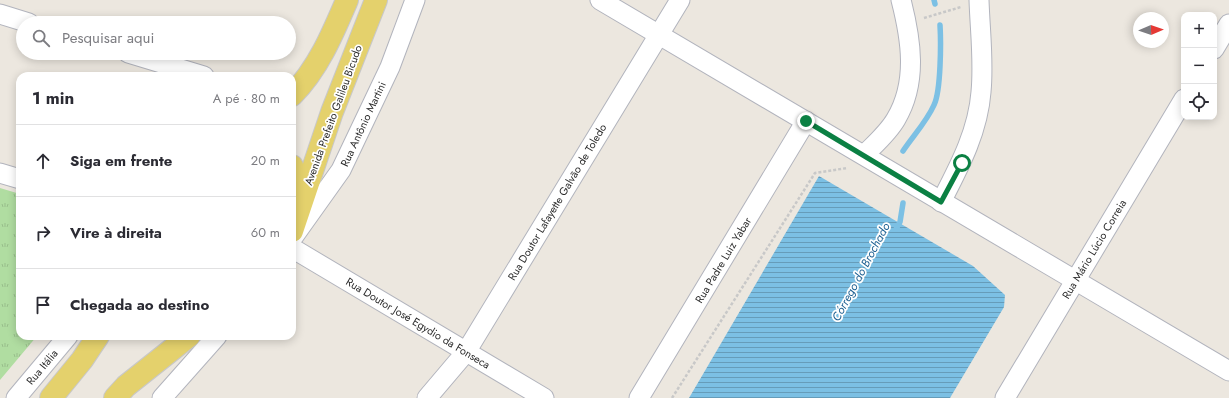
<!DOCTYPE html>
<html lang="pt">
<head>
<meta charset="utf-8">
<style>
	body { margin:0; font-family:Jost,sans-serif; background:#f2f2f3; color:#2b2b33 }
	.controls { position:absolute; right:12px; top:12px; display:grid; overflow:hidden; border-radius:8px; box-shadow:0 2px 10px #0003 }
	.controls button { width:36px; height:36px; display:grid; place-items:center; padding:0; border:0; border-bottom:1px solid #e1e1e2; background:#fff; color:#2b2b33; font:20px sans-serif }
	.compass { position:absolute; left:1133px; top:12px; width:36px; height:36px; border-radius:50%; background:#fff; box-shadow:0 2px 10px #0003; rotate:88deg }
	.stop { position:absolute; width:12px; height:12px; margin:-9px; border:3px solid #0b8043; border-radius:50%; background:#fff }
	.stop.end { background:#0b8043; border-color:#fff; box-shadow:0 1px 4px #0008 }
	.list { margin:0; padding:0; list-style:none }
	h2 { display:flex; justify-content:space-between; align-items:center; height:52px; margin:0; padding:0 16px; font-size:17px }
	h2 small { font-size:13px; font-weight:400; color:#7c7c81 }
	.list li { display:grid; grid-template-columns:26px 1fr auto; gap:12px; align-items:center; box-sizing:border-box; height:72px; padding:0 16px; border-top:1px solid #e1e1e2 }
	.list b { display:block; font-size:15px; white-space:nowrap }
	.list em { font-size:13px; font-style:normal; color:#7c7c81 }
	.icon { flex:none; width:22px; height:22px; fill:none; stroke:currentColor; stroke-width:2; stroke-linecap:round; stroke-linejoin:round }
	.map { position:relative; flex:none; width:1229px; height:398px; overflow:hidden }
	.search { position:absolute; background:#fff; box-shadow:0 2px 10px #0003; left:16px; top:16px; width:280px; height:44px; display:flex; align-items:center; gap:10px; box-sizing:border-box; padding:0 14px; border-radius:22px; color:#7c7c81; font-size:15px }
	.panel { position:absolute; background:#fff; box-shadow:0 2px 10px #0003; left:16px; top:72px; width:280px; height:268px; border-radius:12px }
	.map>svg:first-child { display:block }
</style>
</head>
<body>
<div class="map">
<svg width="1229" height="398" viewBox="0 0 1229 398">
	<defs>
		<pattern id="park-tufts" width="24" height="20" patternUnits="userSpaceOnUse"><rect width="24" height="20" fill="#b0dda1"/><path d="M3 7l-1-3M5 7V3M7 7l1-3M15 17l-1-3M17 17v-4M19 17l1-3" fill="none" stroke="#98be8b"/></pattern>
		<pattern id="water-rules" width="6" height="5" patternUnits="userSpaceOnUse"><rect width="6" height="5" fill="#7cc0e4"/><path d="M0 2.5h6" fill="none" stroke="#669cb9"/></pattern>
	</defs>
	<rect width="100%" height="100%" fill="#ece7df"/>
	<polygon fill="url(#park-tufts)" points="0,188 20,194 20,336 37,336 0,380"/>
	<polygon fill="url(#water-rules)" points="819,176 973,266 1005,295 1004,307 950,398 689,398"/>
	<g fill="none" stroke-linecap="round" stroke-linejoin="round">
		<g stroke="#7cc0e4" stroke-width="5.5">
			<polyline points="934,0 935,4"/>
			<path d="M903,151C913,136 927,121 934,105C941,91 941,42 940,25"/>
			<polyline points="896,229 900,222 903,203"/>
		</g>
		<defs>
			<g id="minor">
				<polyline points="600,0 1229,371"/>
				<polyline points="0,14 29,23"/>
				<polyline points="1214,49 1229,24"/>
				<polyline points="128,53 204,76"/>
				<path d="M864,155C875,144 888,133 896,119C918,82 911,39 901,0"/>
				<polyline points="0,173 20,179"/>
				<path d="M941,202C959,167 978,132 981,92C984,61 980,31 979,0"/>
				<polyline points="294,236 341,170 390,67 415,0"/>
				<polyline points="292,248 544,398"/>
				<polyline points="16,398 68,336"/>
				<polyline points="162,398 217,336"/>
				<polyline points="427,398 466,352 680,0"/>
				<polyline points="639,398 806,121"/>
				<polyline points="1005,398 1184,99"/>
			</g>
			<g id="major">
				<path d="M292,95C318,69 333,33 347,0"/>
				<path d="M292,166C297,178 300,189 300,202"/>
				<polyline points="292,231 332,112 376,0"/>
				<polyline points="51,398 82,360 98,336"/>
				<polyline points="115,398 126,386 189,336"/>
			</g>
		</defs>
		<use href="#minor" stroke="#b2b4bd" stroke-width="21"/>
		<use href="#major" stroke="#c8c8c8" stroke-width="24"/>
		<g stroke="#c8c8c8" stroke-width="2.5" stroke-dasharray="3 2" stroke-linecap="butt">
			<polyline points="924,18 961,7"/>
			<polyline points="672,398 815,173 847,168"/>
		</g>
		<use href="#minor" stroke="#fff" stroke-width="19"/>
		<use href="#major" stroke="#e4d16c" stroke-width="22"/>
	</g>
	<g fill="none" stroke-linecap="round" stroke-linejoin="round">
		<polyline stroke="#0b8043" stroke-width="5" points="806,121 941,202 962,163"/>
	</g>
	<g text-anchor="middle" stroke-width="3.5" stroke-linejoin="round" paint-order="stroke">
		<g font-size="11" fill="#2b2b2b" stroke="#fff">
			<text transform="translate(333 115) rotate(-70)" y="4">Avenida Prefeito Galileu Bicudo</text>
			<text transform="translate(363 124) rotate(-65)" y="4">Rua Antônio Martini</text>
			<text transform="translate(557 202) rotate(-59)" y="4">Rua Doutor Lafayette Galvão de Toledo</text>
			<text transform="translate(1094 249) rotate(-59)" y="4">Rua Mário Lúcio Correia</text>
			<text transform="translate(723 260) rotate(-59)" y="4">Rua Padre Luiz Yabar</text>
			<text transform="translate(418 323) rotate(31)" y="4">Rua Doutor José Egydio da Fonseca</text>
			<text transform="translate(42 367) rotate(-50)" y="4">Rua Itália</text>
		</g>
		<g font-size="12" font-style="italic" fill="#1a5e90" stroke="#fff">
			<text transform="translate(861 272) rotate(-62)" y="4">Córrego do Brochado</text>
		</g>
	</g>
</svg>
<div class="controls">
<button>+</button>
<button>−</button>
<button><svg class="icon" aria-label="locate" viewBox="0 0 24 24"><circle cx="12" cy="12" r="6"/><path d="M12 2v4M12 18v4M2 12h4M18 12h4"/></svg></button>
</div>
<svg class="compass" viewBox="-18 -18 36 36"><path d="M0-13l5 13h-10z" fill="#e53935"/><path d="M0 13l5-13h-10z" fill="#7c7c81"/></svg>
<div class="stop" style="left:962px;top:163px"></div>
<div class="stop end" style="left:806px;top:121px"></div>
<div class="search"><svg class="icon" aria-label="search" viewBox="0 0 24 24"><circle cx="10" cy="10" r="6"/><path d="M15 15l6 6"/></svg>Pesquisar aqui</div>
<section class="panel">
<h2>1 min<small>A pé · 80 m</small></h2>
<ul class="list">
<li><svg class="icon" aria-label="ahead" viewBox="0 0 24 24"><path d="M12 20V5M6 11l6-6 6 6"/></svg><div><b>Siga em frente</b></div><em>20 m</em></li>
<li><svg class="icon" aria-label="right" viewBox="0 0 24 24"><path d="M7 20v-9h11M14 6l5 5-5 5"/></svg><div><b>Vire à direita</b></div><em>60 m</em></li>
<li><svg class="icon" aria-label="arrive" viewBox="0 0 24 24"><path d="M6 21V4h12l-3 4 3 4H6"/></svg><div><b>Chegada ao destino</b></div></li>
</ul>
</section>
</div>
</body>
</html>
